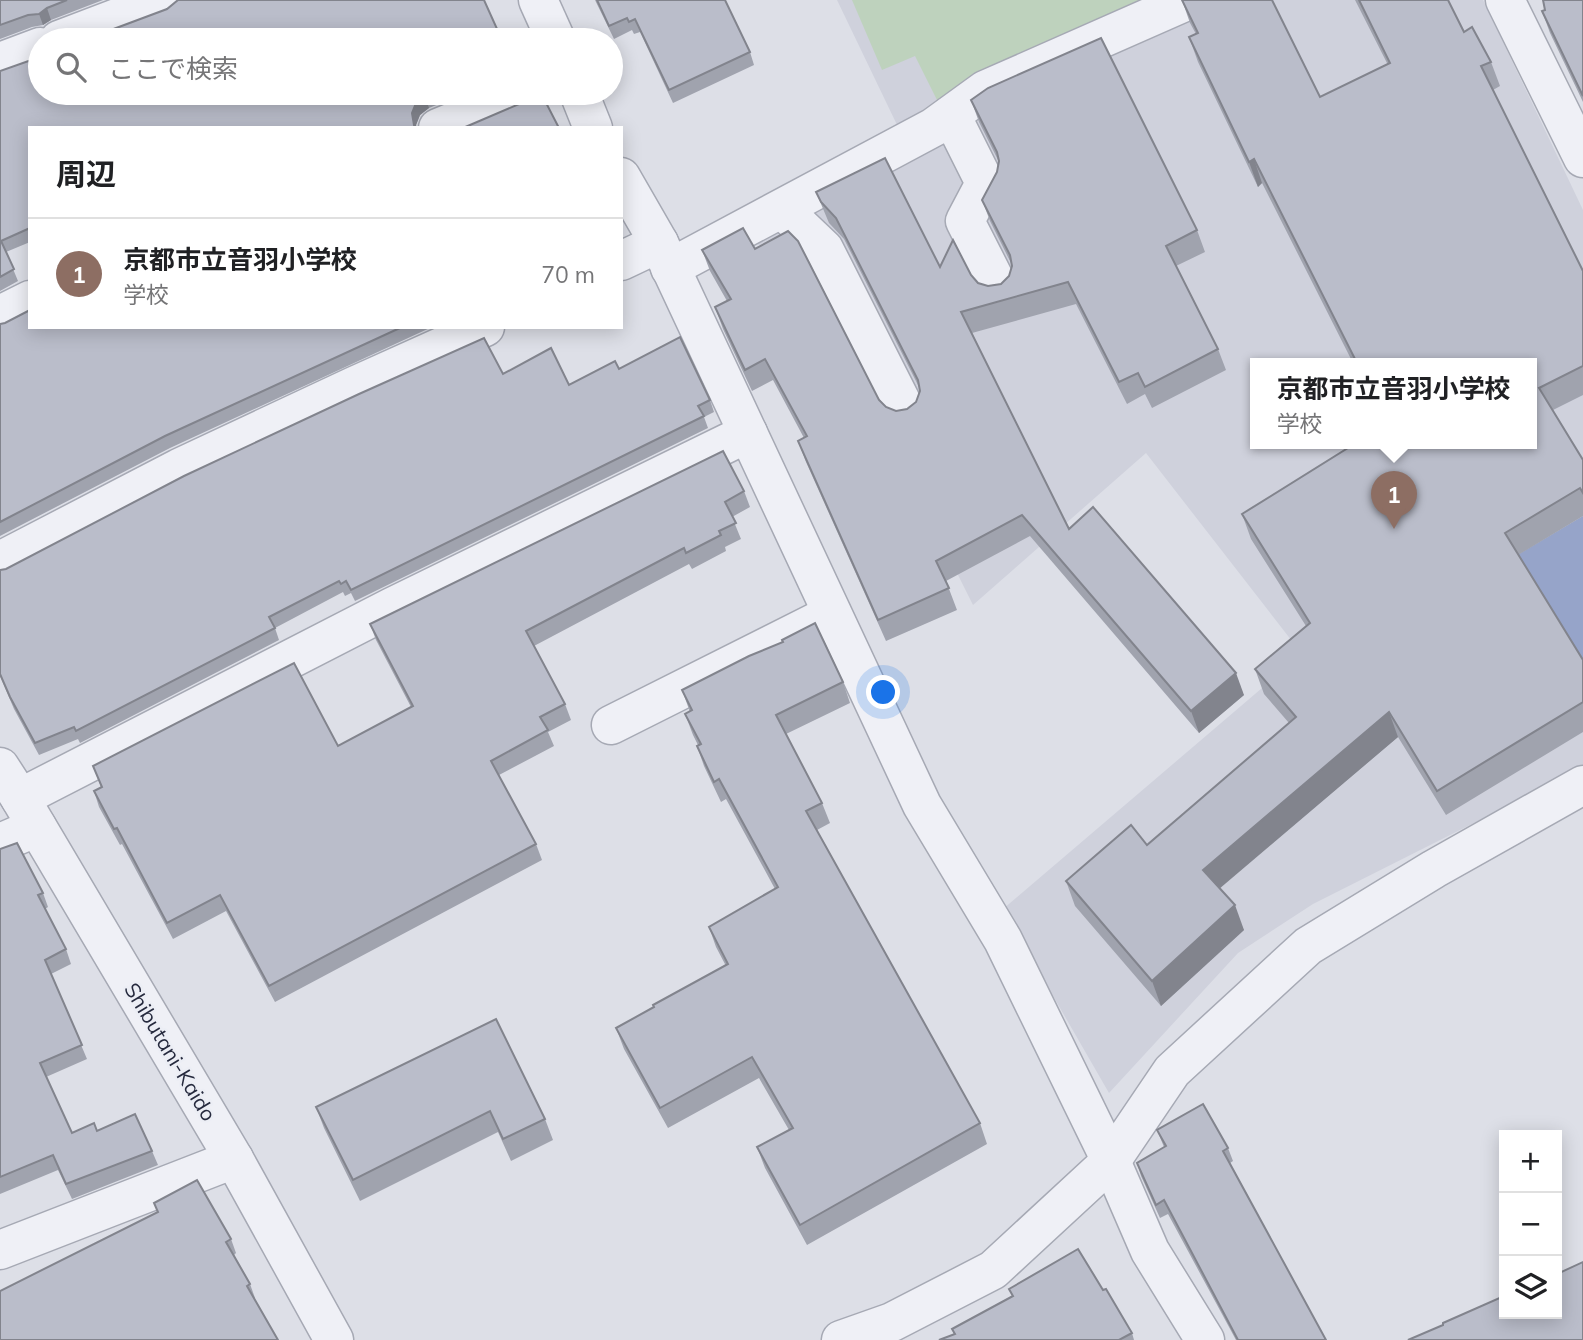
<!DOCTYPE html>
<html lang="ja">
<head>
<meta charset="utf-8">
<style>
	body { margin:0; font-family:Mulish,"Noto Sans JP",sans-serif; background:#f6f6f6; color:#202124 }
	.controls { position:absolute; right:21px; bottom:21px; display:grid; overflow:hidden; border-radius:0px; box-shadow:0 4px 18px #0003 }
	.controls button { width:63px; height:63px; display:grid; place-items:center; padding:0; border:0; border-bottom:2px solid #e0e0e0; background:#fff; color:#202124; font:35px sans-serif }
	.you { position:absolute; left:884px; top:693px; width:24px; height:24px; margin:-18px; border:5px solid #fff; border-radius:50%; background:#1a73e8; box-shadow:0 0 0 10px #1a73e833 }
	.badge { display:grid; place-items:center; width:46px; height:46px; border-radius:50%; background:#d93025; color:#fff; font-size:23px; font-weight:700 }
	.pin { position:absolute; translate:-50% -58px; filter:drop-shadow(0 2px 4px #0008) }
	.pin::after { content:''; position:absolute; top:37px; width:24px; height:21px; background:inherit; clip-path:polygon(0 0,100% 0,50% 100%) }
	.popup { position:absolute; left:1250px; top:358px; width:287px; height:91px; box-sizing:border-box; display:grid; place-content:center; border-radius:0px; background:#fff; filter:drop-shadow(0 2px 5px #0005); font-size:23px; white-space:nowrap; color:#757577 }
	.popup b { font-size:26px; color:#202124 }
	.popup::after { content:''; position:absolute; left:50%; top:100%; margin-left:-14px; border:14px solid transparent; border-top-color:#fff }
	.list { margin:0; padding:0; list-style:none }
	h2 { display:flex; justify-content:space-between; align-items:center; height:91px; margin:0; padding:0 28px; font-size:30px }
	h2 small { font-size:23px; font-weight:400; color:#757577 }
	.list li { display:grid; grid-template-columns:46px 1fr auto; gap:21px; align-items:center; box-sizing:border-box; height:112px; padding:0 28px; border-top:2px solid #e0e0e0 }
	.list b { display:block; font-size:26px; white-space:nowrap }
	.list p { margin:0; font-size:23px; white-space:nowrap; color:#757577 }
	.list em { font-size:23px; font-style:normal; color:#757577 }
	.icon { flex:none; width:38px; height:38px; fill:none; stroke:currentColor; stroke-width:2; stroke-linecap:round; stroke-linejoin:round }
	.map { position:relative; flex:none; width:1583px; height:1340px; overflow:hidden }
	.search { position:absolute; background:#fff; box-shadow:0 4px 18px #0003; left:28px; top:28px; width:595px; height:77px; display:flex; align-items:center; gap:18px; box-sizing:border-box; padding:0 24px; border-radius:38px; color:#757577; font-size:26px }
	.panel { position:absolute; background:#fff; box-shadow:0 4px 18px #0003; left:28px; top:126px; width:595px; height:203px; border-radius:0px }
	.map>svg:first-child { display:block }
</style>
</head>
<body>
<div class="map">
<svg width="1583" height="1340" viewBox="0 0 1583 1340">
	<rect width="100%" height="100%" fill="#dddfe7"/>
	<path fill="#cfd1dc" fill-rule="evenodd" d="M837,0H1483L1583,210V768L1313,904L1238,953L1109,1093L1003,909L1302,654L1146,453L973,605L804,267L745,238L899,129ZM1256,363H1532V443H1256Z"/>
	<polygon fill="#bed2bd" points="852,0 1154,0 937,100 915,56 882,70"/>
	<polygon fill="#96a4c9" points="1583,516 1583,670 1514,557"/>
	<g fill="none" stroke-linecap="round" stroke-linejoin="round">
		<defs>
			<g id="minor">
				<polyline points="538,0 556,40"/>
				<polyline points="1505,0 1583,158"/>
				<polyline points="59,40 164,0"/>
				<polyline points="0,62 40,47"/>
				<polyline points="579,93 593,128"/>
				<polyline points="951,115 985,183 965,221 998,286"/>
				<polyline points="438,128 522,93"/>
				<polyline points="621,177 659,243 922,805 1003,940 1111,1161 1150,1251 1205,1340"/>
				<polyline points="782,209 824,249 906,411"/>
				<polyline points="621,261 659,243"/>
				<polyline points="670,268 934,127 985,90 1189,0"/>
				<polyline points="0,315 30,300"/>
				<polyline points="0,561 179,468 354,386 485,327"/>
				<polyline points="611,725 832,614"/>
				<polyline points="0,767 20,798 234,1159 334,1340"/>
				<polyline points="20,798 392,607 748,433"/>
				<polyline points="0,843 37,827"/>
				<polyline points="0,1250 234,1159"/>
				<polyline points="841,1340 892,1322 993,1270 1111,1161 1172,1071 1308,946 1434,869 1583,785"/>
			</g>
		</defs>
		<use href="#minor" stroke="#a6a9b4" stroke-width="41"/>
		<use href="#minor" stroke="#eff0f6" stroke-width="38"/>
	</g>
	<g fill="#a0a3ae">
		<polygon points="0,0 103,0 51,20 43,25 32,27 0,39"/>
		<polygon points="595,0 725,0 750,52 754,65 673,103 640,32 634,34 632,30 614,39"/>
		<polygon points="1182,0 1320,97 1388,65 1355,0 1448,0 1464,32 1491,62 1500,86 1493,90 1583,271 1583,395 1553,410 1583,460 1583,516 1518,555 1583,660 1583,732 1446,815 1398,737 1219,888 1244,930 1161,1006 1075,906 1066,881 1147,845 1289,723 1264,694 1255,669 1306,626 1251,539 1242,514 1532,363 1353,363 1262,183 1258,187 1198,62 1189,37 1196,34 1190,23"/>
		<polygon points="1583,0 1583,102 1550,33 1542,11"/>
		<polygon points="0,71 40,93 466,93 429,108 420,115 416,125 30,128 30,242 6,252 18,281 0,291"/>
		<polygon points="971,100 1197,230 1205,252 1176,266 1218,349 1226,370 1152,408 1145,394 1127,404 1076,304 972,333 1069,529 1244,695 1199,733 1030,536 946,581 957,610 886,641 806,462 798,441 804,438 773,380 752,391 723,329 715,307 727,301 710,271 702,250 755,249 886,407 896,411 907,409 916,402 920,391 920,389 844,239 829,223 816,192 940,267 971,275 978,283 988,286 1001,284 1009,276 1012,265 990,221 982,200 997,172 999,162 979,122"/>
		<polygon points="0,324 30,327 432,327 170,448 0,536"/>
		<polygon points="619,369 710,400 714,412 704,417 708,428 355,601 351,593 345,596 343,592 275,628 279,640 80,743 78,739 39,755 14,709 0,676 0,570 6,569 503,374 569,385"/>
		<polygon points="744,491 750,507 732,517 741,539 725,547 726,551 692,569 689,564 534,646 565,704 571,720 548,732 554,746 499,775 536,844 542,860 275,1002 226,911 173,939 122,844 120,845 99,807 94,791 101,787 93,766 338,746 411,707 376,640 370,624"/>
		<polygon points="843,682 850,703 786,734 822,803 830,823 817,830 980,1123 987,1144 807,1245 765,1168 757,1147 789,1130 759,1078 668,1128 624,1049 616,1028 726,966 716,947 709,927 775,889 726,799 721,802 704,766 697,746 698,745 693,735 685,714 690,712 682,690"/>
		<polygon points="0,849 43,893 48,907 45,909 66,949 71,964 51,974 87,1059 46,1077 72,1133 97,1131 152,1151 158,1165 72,1199 58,1170 0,1194"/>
		<polygon points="496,1019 545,1119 553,1140 511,1161 498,1132 360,1201 324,1128 316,1107"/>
		<polygon points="1157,1130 1228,1148 1233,1161 1230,1163 1326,1340 1236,1340 1168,1214 1160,1218 1141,1176 1137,1163 1164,1147"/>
		<polygon points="231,1239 236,1253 234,1255 250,1284 255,1298 254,1299 0,1340"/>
		<polygon points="1009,1289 1103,1290 1132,1333 1134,1340 939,1340 954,1334 952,1329 1012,1296"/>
	</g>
	<g fill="#82848d">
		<polygon points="47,8 51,20 43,25 39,14"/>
		<polygon points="425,96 429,108 420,115 416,125 417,128 415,128 412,113 416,103"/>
		<polygon points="1254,159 1262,183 1258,187 1249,162"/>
		<polygon points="1236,673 1244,695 1199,733 1191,711"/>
		<polygon points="1389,712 1398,737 1212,895 1203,870"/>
		<polygon points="1235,905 1244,930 1161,1006 1152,981"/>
	</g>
	<g fill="#babdca" stroke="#82848d" stroke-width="2">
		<polygon points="0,0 67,0 47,8 39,14 28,15 0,25"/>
		<polygon points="178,0 484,0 502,40 84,40 167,9"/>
		<polygon points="597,0 725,0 750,52 669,90 635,19 629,22 627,18 609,26"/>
		<polygon points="1182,0 1272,0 1320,97 1390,63 1359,0 1448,0 1464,32 1472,27 1491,62 1481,66 1583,271 1583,366 1539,388 1583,460 1583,493 1580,488 1505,533 1583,660 1583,702 1437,791 1389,712 1203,870 1235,905 1152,981 1066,881 1131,825 1147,845 1296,717 1255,669 1310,623 1242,514 1356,443 1532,443 1532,363 1357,363 1254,159 1249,162 1189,37 1198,33"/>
		<polygon points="1543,0 1583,0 1583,96 1542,11 1545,10"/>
		<polygon points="1101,38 1197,230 1166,246 1218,349 1145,387 1138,373 1119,382 1068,282 961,312 1069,529 1093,507 1236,673 1191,711 1022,515 936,561 949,588 878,620 798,441 807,436 765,359 745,370 715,307 731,299 702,250 743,228 755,249 788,231 798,241 879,400 886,407 896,411 907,409 916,402 920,391 918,380 836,218 821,202 816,192 885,158 940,267 953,240 971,275 978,283 988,286 1001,284 1009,276 1012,266 1010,255 982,200 997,172 999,161 997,152 971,100 988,88"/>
		<polygon points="40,57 40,93 433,93 425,96 416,103 412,113 414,125 416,128 30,128 30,228 1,241 14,269 0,277 0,71"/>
		<polygon points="536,93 541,93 559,128 463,128 526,101 535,95"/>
		<polygon points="30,310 30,327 402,327 165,436 0,522 0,324 5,323"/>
		<polygon points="680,337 710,400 698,406 704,416 351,590 346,581 341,584 339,581 269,617 275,628 76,731 74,727 35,743 10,697 0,674 0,570 6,569 184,476 359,394 484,338 503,374 551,348 569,385 615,361 619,369"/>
		<polygon points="723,451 744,491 725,502 736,523 719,531 721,535 686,553 684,548 526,631 565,704 540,717 548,730 491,761 536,844 269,986 220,895 167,923 117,828 114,829 94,791 102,787 93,766 294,663 338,746 413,706 370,624"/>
		<polygon points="815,623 843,682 776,715 822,803 806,811 980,1123 800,1225 757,1147 793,1128 752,1057 660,1108 616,1028 654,1007 653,1005 728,964 709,927 778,887 719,779 714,782 697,746 701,744 685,714 692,710 682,690 749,656 783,642 782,640"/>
		<polygon points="17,843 43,893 38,895 66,949 45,960 82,1045 40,1063 72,1133 94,1123 97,1131 135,1114 152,1151 66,1184 53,1155 0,1177 0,849"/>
		<polygon points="496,1019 545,1119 503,1139 490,1111 353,1180 316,1107"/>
		<polygon points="1203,1104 1228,1148 1223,1151 1326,1340 1238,1340 1164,1200 1156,1205 1137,1163 1166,1146 1157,1130"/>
		<polygon points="197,1180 231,1239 226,1242 250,1284 247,1286 278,1340 0,1340 0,1291 158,1212 154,1203"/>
		<polygon points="1078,1249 1103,1290 1106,1289 1132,1333 1119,1340 939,1340 955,1334 952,1329 1013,1296 1009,1289"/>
		<polygon points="1583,1262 1583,1340 1408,1340 1443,1325 1443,1323 1504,1296 1504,1314 1557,1314 1557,1274"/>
	</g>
	<g text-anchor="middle" stroke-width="5" stroke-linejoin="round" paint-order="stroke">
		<g font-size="21" fill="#262a3e" stroke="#eceef5">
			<text transform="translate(170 1052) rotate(59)" y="7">Shibutani-Kaido</text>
		</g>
	</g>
</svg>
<div class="controls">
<button>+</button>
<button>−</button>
<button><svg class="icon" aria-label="layers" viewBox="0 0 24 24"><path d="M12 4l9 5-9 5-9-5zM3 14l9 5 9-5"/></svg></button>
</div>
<div class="you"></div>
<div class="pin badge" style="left:1394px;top:529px;background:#8d6e63">1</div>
<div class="popup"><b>京都市立音羽小学校</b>学校</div>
<div class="search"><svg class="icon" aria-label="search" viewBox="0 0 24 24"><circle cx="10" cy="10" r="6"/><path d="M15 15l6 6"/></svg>ここで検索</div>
<section class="panel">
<h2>周辺<small></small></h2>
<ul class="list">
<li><span class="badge" style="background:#8d6e63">1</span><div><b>京都市立音羽小学校</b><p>学校</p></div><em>70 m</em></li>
</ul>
</section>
</div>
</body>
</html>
